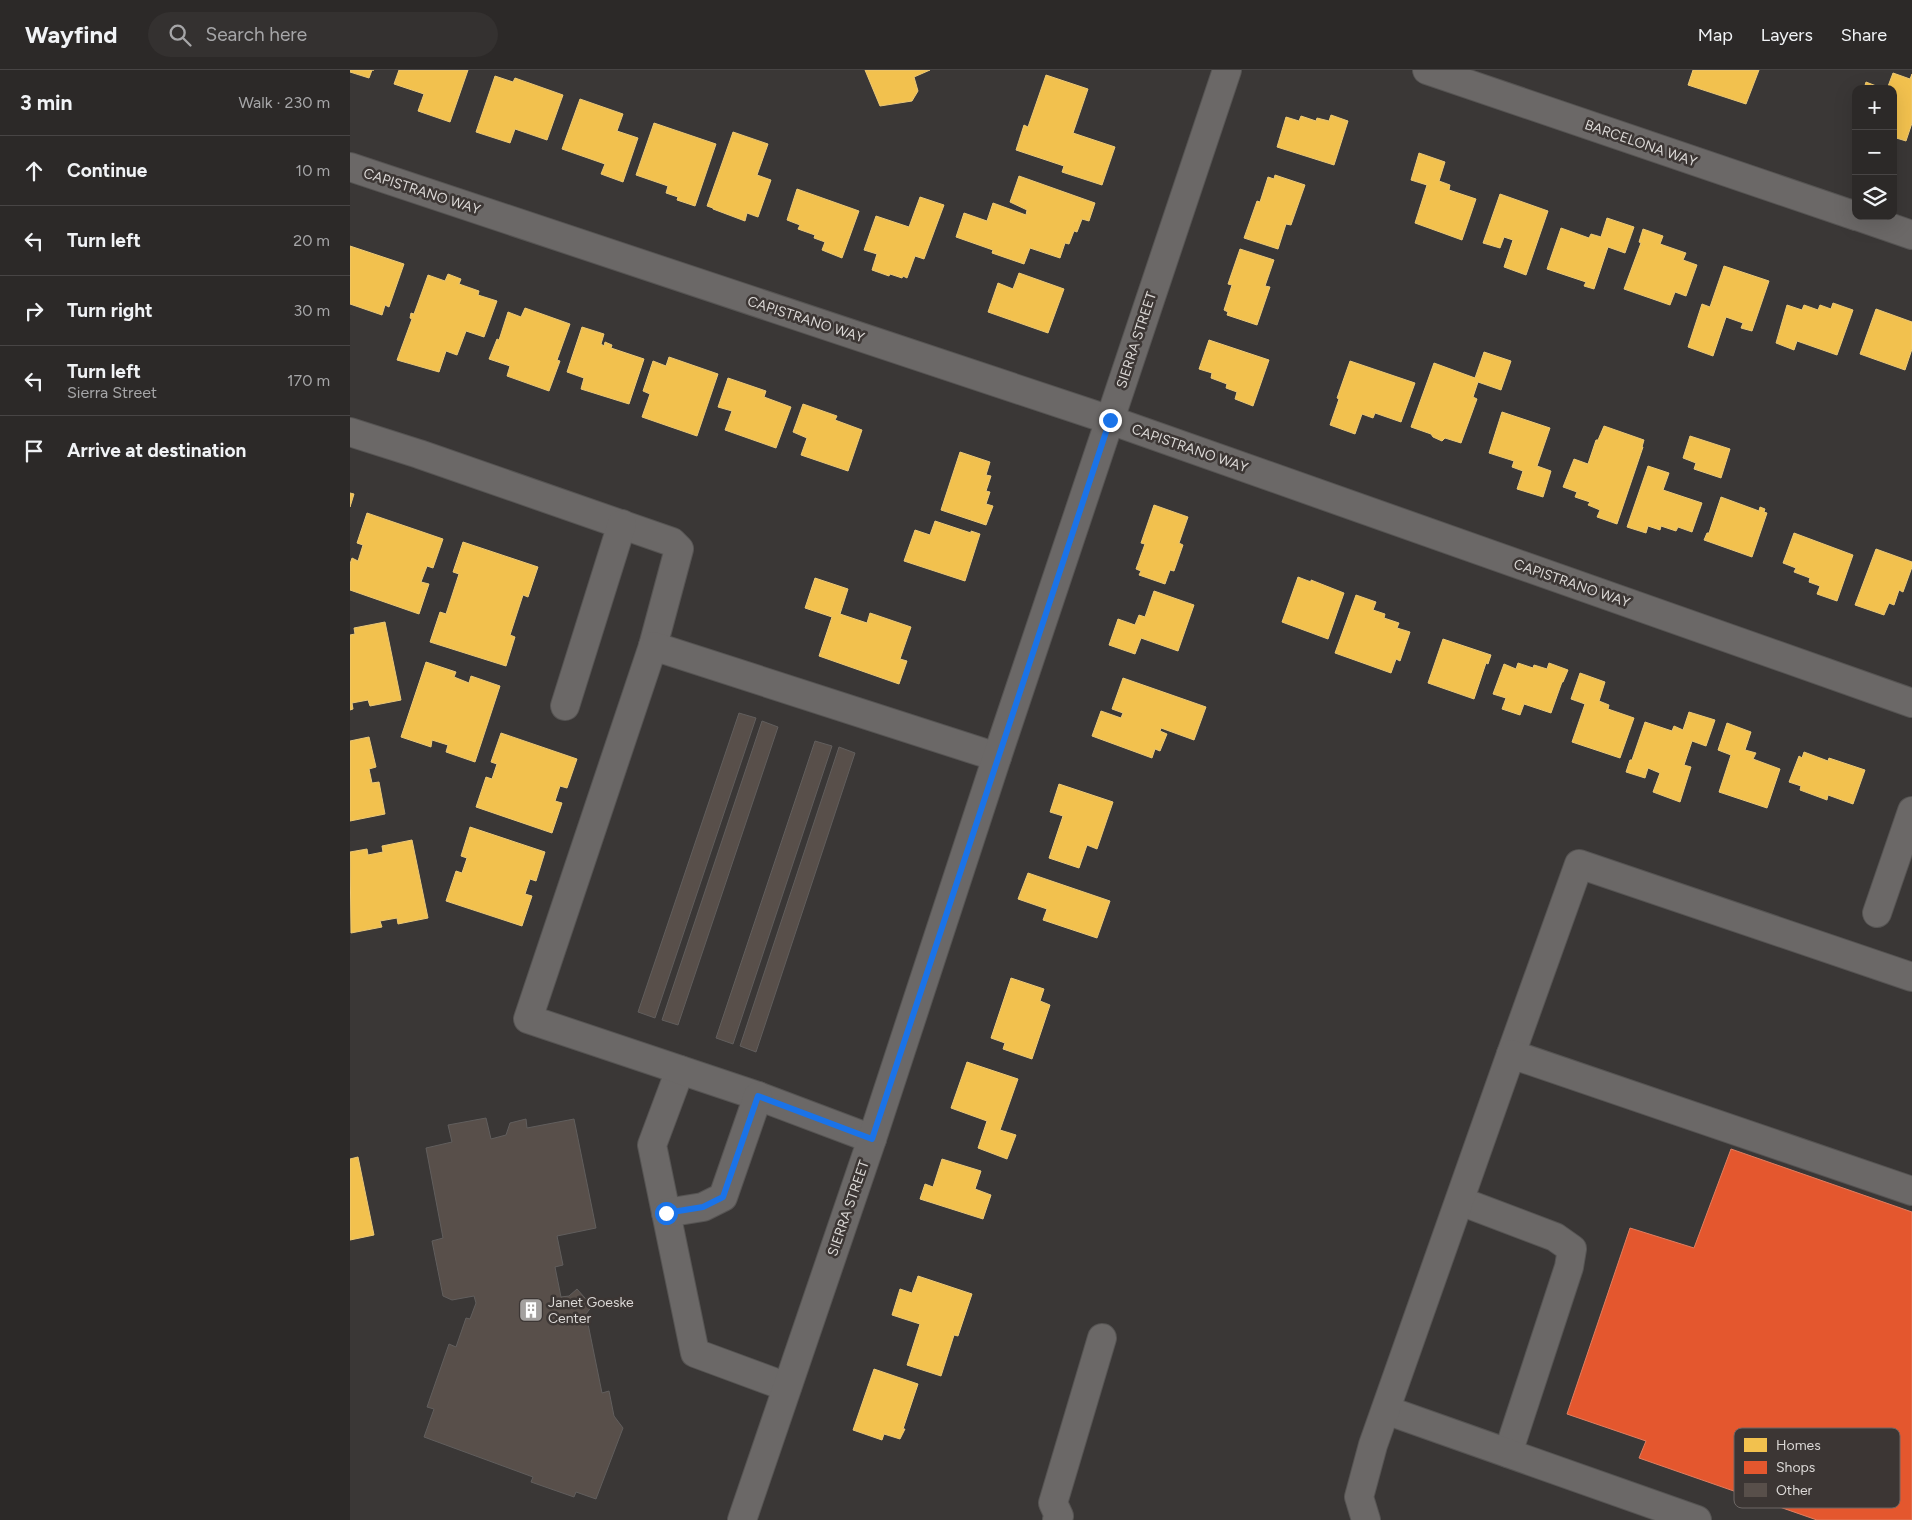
<!DOCTYPE html>
<html lang="en">
<head>
<meta charset="utf-8">
<style>
	body { margin:0; font-family:Figtree,sans-serif; background:#343130; color:#f1f3f6 }
	.controls { position:absolute; right:15px; top:15px; display:grid; overflow:hidden; border-radius:10px; box-shadow:0 5px 20px #0002 }
	.controls button { width:45px; height:45px; display:grid; place-items:center; padding:0; border:0; border-bottom:1px solid #484545; background:#2c2928; color:#f1f3f6; font:25px sans-serif }
	.stop { position:absolute; width:15px; height:15px; margin:-11px; border:4px solid #1a73e8; border-radius:50%; background:#fff }
	.stop.end { background:#1a73e8; border-color:#fff; box-shadow:0 1px 5px #0008 }
	.list { margin:0; padding:0; list-style:none }
	h2 { display:flex; justify-content:space-between; align-items:center; height:65px; margin:0; padding:0 20px; font-size:21px }
	h2 small { font-size:16px; font-weight:400; color:#a6a6a8 }
	.list li { display:grid; grid-template-columns:32px 1fr auto; gap:15px; align-items:center; box-sizing:border-box; height:70px; padding:0 20px; border-top:1px solid #484545 }
	.list b { display:block; font-size:19px; white-space:nowrap }
	.list p { margin:0; font-size:16px; white-space:nowrap; color:#a6a6a8 }
	.list em { font-size:16px; font-style:normal; color:#a6a6a8 }
	.icon { flex:none; width:28px; height:28px; fill:none; stroke:currentColor; stroke-width:2; stroke-linecap:round; stroke-linejoin:round }
	.map { position:relative; flex:none; width:1562px; height:1450px; overflow:hidden }
	header { display:flex; align-items:center; gap:30px; box-sizing:border-box; height:70px; padding:0 25px; background:#2c2928; border-bottom:1px solid #484545 }
	header strong { font-size:24px }
	nav { display:flex; gap:28px; margin-inline-start:auto; font-size:18px }
	.search { width:350px; height:45px; background:#343130; display:flex; align-items:center; gap:12px; box-sizing:border-box; padding:0 18px; border-radius:28px; color:#a6a6a8; font-size:19px }
	main { display:flex }
	aside { flex:1; background:#2c2928 }
	.map>svg:first-child { display:block }
</style>
</head>
<body>
<header>
<strong>Wayfind</strong>
<div class="search"><svg class="icon" aria-label="search" viewBox="0 0 24 24"><circle cx="10" cy="10" r="6"/><path d="M15 15l6 6"/></svg>Search here</div>
<nav><a>Map</a><a>Layers</a><a>Share</a></nav>
</header>
<main>
<aside>
<h2>3 min<small>Walk · 230 m</small></h2>
<ul class="list">
<li><svg class="icon" aria-label="ahead" viewBox="0 0 24 24"><path d="M12 20V5M6 11l6-6 6 6"/></svg><div><b>Continue</b></div><em>10 m</em></li>
<li><svg class="icon" aria-label="left" viewBox="0 0 24 24"><path d="M17 20v-9H6M10 6l-5 5 5 5"/></svg><div><b>Turn left</b></div><em>20 m</em></li>
<li><svg class="icon" aria-label="right" viewBox="0 0 24 24"><path d="M7 20v-9h11M14 6l5 5-5 5"/></svg><div><b>Turn right</b></div><em>30 m</em></li>
<li><svg class="icon" aria-label="left" viewBox="0 0 24 24"><path d="M17 20v-9H6M10 6l-5 5 5 5"/></svg><div><b>Turn left</b><p>Sierra Street</p></div><em>170 m</em></li>
<li><svg class="icon" aria-label="arrive" viewBox="0 0 24 24"><path d="M6 21V4h12l-3 4 3 4H6"/></svg><div><b>Arrive at destination</b></div></li>
</ul>
</aside>
<div class="map">
<svg width="1562" height="1450" viewBox="0 0 1562 1450">
	<rect width="100%" height="100%" fill="#3a3736"/>
	<g fill="#f2c14e" stroke="#ebc877">
		<polygon points="0,0 24,0 22,0 19,8 0,2"/>
		<polygon points="49,0 118,0 100,52 68,41 74,24 44,14"/>
		<polygon points="515,0 580,0 564,7 568,21 562,31 530,36"/>
		<polygon points="1343,0 1409,0 1396,34 1338,15"/>
		<polygon points="1543,3 1560,9 1562,4 1562,53 1556,71 1543,67 1543,19 1537,19"/>
		<polygon points="696,5 738,19 723,63 765,77 752,115 712,102 714,96 666,80 674,55 678,57"/>
		<polygon points="145,6 163,12 165,8 213,25 197,70 165,59 160,73 126,62"/>
		<polygon points="1516,12 1534,19 1514,19"/>
		<polygon points="230,29 273,44 267,61 288,68 273,112 251,104 255,94 212,79"/>
		<polygon points="981,45 998,51 984,95 927,77 936,47 949,51 951,46 966,51 967,48 979,51"/>
		<polygon points="304,53 366,74 345,136 327,130 328,127 316,123 318,116 286,105"/>
		<polygon points="383,62 418,74 407,105 421,110 408,147 397,143 395,151 363,139 363,138 357,136"/>
		<polygon points="1069,83 1095,92 1089,111 1100,115 1099,120 1126,129 1112,170 1065,153 1077,115 1061,110"/>
		<polygon points="925,105 955,115 941,155 936,154 928,179 894,168 907,131 910,132 918,107 924,109"/>
		<polygon points="669,106 745,133 739,151 732,149 727,162 724,161 719,174 715,173 710,188 680,178 674,194 642,183 643,180 606,167 614,143 637,151 643,133 676,145 677,140 660,132"/>
		<polygon points="447,119 509,141 492,188 472,180 475,172 464,168 465,165 448,159 450,155 437,150"/>
		<polygon points="1150,124 1198,141 1176,205 1154,197 1163,170 1154,167 1150,178 1133,173"/>
		<polygon points="570,127 594,135 574,189 565,186 557,208 553,206 552,208 540,204 539,206 522,200 527,184 514,180 526,146 559,157"/>
		<polygon points="1257,148 1284,157 1275,183 1258,177 1244,219 1234,216 1236,212 1197,199 1211,158 1239,168 1241,164 1251,167"/>
		<polygon points="1293,159 1313,166 1310,174 1336,183 1333,190 1347,195 1336,226 1325,222 1320,235 1274,219 1291,173 1289,172"/>
		<polygon points="0,176 54,194 39,237 35,235 32,245 0,234"/>
		<polygon points="890,179 924,190 915,216 920,217 907,255 877,245 878,242 874,240 882,215 878,214"/>
		<polygon points="1374,196 1419,211 1402,261 1391,258 1393,253 1376,247 1363,286 1338,277 1352,234 1360,237"/>
		<polygon points="669,203 714,219 698,263 638,242 648,213 663,219"/>
		<polygon points="98,204 111,209 109,214 129,221 128,225 147,231 134,267 116,261 107,285 96,281 89,302 47,290 62,249 60,248 61,243 64,244 78,205 95,211"/>
		<polygon points="1483,233 1503,240 1487,285 1447,271 1444,280 1426,273 1437,235 1452,240 1454,235 1468,240 1470,235 1481,239"/>
		<polygon points="175,238 220,254 207,290 210,291 199,321 157,306 160,296 139,289 147,269 149,270 158,242 171,247"/>
		<polygon points="1526,239 1562,252 1562,279 1555,300 1510,284"/>
		<polygon points="232,257 254,264 251,274 254,276 255,272 262,275 261,278 294,289 279,334 231,319 234,308 217,302"/>
		<polygon points="859,270 919,290 903,336 885,329 887,322 876,318 877,314 861,308 862,303 849,299"/>
		<polygon points="1134,282 1161,291 1151,320 1128,312 1123,327 1127,329 1111,373 1095,368 1092,371 1083,367 1081,364 1061,357 1084,293 1125,308"/>
		<polygon points="319,287 368,304 347,366 292,347 300,324 293,321 303,291 316,296"/>
		<polygon points="1000,291 1065,313 1051,352 1025,343 1023,348 1012,344 1005,364 980,355 989,329 987,328"/>
		<polygon points="378,308 416,321 414,327 441,337 426,378 375,360 382,341 368,337"/>
		<polygon points="453,334 487,346 485,350 512,360 498,401 451,385 457,368 443,362"/>
		<polygon points="1152,342 1200,358 1187,396 1201,401 1193,427 1167,419 1173,401 1162,397 1164,391 1139,383"/>
		<polygon points="1254,356 1294,370 1292,377 1293,377 1267,454 1247,447 1250,440 1238,435 1240,432 1225,427 1227,422 1213,417 1224,389 1238,394 1246,370 1248,370"/>
		<polygon points="1340,366 1380,379 1371,408 1344,399 1346,393 1333,388"/>
		<polygon points="610,382 640,392 636,405 641,406 636,421 640,422 636,434 643,436 636,455 591,440"/>
		<polygon points="1298,396 1319,403 1313,420 1352,433 1342,462 1328,457 1326,461 1311,456 1310,460 1298,456 1296,463 1277,457"/>
		<polygon points="0,423 4,424 0,437"/>
		<polygon points="1371,427 1409,441 1410,437 1415,439 1414,442 1417,443 1402,487 1354,470 1357,463 1359,463"/>
		<polygon points="804,435 838,447 829,473 833,475 824,501 820,500 815,514 789,505 791,501 786,499 795,474 791,473"/>
		<polygon points="17,443 93,469 83,498 77,496 71,512 79,514 69,544 0,520 0,494 2,488 8,491 13,475 7,473"/>
		<polygon points="585,451 621,463 621,461 630,464 615,511 554,491 565,460 580,465"/>
		<polygon points="1444,463 1503,485 1487,531 1467,524 1470,516 1459,512 1460,508 1444,502 1446,498 1433,493"/>
		<polygon points="113,472 188,497 178,527 173,525 160,565 165,567 156,596 80,572 90,542 96,544 109,504 103,502"/>
		<polygon points="1526,479 1562,492 1562,497 1553,522 1549,520 1544,535 1539,533 1534,545 1505,535"/>
		<polygon points="948,507 961,512 961,510 994,523 978,569 932,552"/>
		<polygon points="465,508 498,519 490,544 517,553 520,543 561,557 550,589 557,591 549,614 469,586 482,547 455,538"/>
		<polygon points="804,521 844,535 828,581 791,568 785,584 759,575 768,549 785,555 789,545 795,547"/>
		<polygon points="1006,525 1026,532 1023,540 1035,544 1034,548 1049,553 1047,558 1060,562 1050,591 1046,589 1041,603 985,583"/>
		<polygon points="35,552 51,630 20,636 18,630 2,633 3,639 0,640 0,565 5,564 4,558"/>
		<polygon points="1093,569 1141,585 1138,594 1136,593 1124,629 1078,613"/>
		<polygon points="76,592 106,602 104,607 119,613 121,606 150,616 125,692 96,682 98,675 82,670 81,677 51,667"/>
		<polygon points="1168,593 1183,598 1184,595 1197,599 1199,593 1218,600 1213,612 1212,612 1201,643 1174,634 1170,645 1152,639 1156,628 1143,624 1154,594 1166,599"/>
		<polygon points="1230,603 1255,612 1249,631 1259,635 1258,639 1284,648 1270,688 1222,672 1235,634 1221,629"/>
		<polygon points="773,608 856,637 844,670 811,658 810,661 817,664 810,681 805,679 802,688 742,666 751,641 771,648 773,643 762,639"/>
		<polygon points="1339,642 1365,650 1356,676 1342,671 1334,695 1341,697 1330,732 1303,722 1310,703 1298,698 1295,708 1276,702 1280,690 1282,690 1295,652 1322,661 1324,656 1333,660"/>
		<polygon points="1377,653 1401,662 1395,680 1406,683 1403,689 1430,699 1417,738 1369,722 1381,685 1368,680"/>
		<polygon points="151,663 227,689 217,718 210,716 205,731 212,733 202,763 126,737 136,707 142,709 147,694 141,692"/>
		<polygon points="19,667 26,697 19,699 22,713 29,712 35,744 0,751 0,671"/>
		<polygon points="1454,682 1478,691 1479,688 1515,700 1503,734 1478,725 1477,730 1450,720 1451,716 1439,712 1449,686 1452,688"/>
		<polygon points="709,714 763,732 747,779 737,775 729,798 699,788 713,746 700,742"/>
		<polygon points="120,757 195,782 186,811 180,809 175,824 182,826 172,856 96,831 106,801 112,803 117,788 111,786"/>
		<polygon points="62,770 78,848 48,854 47,848 30,851 32,857 1,863 0,782 17,779 18,785 33,782 32,776"/>
		<polygon points="678,803 760,831 747,868 693,850 697,839 668,829"/>
		<polygon points="661,908 694,919 690,931 700,935 682,989 653,979 655,973 641,968"/>
		<polygon points="617,992 668,1009 650,1060 666,1065 657,1089 628,1078 637,1051 601,1038"/>
		<polygon points="8,1087 24,1165 0,1170 0,1089"/>
		<polygon points="592,1089 631,1101 625,1119 641,1125 633,1149 570,1129 575,1114 583,1117"/>
		<polygon points="568,1206 622,1224 608,1266 604,1265 591,1306 557,1295 570,1254 542,1245 550,1219 562,1223"/>
		<polygon points="524,1299 568,1314 553,1359 555,1359 550,1369 534,1364 532,1370 503,1360"/>
	</g>
	<polygon fill="#e4572e" stroke="#e17e60" points="1381,1079 1562,1142 1562,1450 1467,1450 1289,1388 1296,1371 1217,1344 1280,1158 1344,1178"/>
	<g fill="#584f4a" stroke="#615e5d">
		<polygon points="389,643 406,648 305,948 288,942"/>
		<polygon points="412,651 428,657 328,955 312,950"/>
		<polygon points="465,671 482,676 383,974 366,968"/>
		<polygon points="489,677 505,683 406,982 390,976"/>
		<polygon points="136,1048 141,1069 156,1065 160,1053 176,1049 177,1058 224,1049 246,1158 207,1166 213,1195 205,1197 211,1227 219,1226 227,1219 242,1236 236,1244 252,1323 259,1321 264,1346 273,1358 246,1429 226,1422 224,1427 181,1412 183,1407 74,1367 84,1339 77,1337 99,1274 106,1277 116,1248 120,1249 126,1233 124,1226 102,1230 93,1226 82,1171 93,1168 76,1078 102,1072 98,1055"/>
	</g>
	<g fill="none" stroke-linecap="round" stroke-linejoin="round">
		<defs>
			<g id="minor">
				<polyline points="1077,0 1506,146"/>
				<polyline points="0,97 760,350 1562,633"/>
				<polyline points="1507,146 1562,165"/>
				<polyline points="0,362 69,384 322,472 329,479 303,576"/>
				<polyline points="215,636 272,454"/>
				<polyline points="1527,843 1562,741"/>
				<polyline points="1161,984 1229,794 1562,907"/>
				<polyline points="330,1000 302,1075 345,1283 437,1317"/>
				<polyline points="522,1069 408,1026 178,949 303,576 647,687"/>
				<polyline points="1110,1131 1205,1167 1222,1179 1219,1197 1158,1383"/>
				<polyline points="316,1143 353,1137 373,1127 408,1026"/>
				<polyline points="1036,1340 1347,1450"/>
				<polyline points="392,1450 522,1069 647,687 877,0"/>
				<polyline points="707,1450 709,1446 703,1433 752,1268"/>
				<polyline points="1016,1450 1009,1427 1023,1375 1161,984 1562,1121"/>
			</g>
		</defs>
		<use href="#minor" stroke="#565453" stroke-width="30"/>
		<use href="#minor" stroke="#6b6867" stroke-width="28"/>
	</g>
	<g fill="none" stroke-linecap="round" stroke-linejoin="round">
		<polyline stroke="#1a73e8" stroke-width="6" points="316,1143 353,1137 373,1127 408,1026 522,1069 760,350"/>
	</g>
	<defs>
		<symbol id="building-square" viewBox="-11 -11 22 22"><rect x="-9" y="-9" width="18" height="18" rx="4" fill="#a3a09e" stroke="#3c3634"/><path d="M-4-6H4V6H1V3H-1V6H-4ZM-2.5-4.3h1.7v1.8h-1.7ZM.8-4.3h1.7v1.8H.8ZM-2.5-1h1.7V.8h-1.7ZM.8-1h1.7V.8H.8Z" fill="#fff"/></symbol>
	</defs>
	<g fill-rule="evenodd">
		<use href="#building-square" x="167" y="1226" width="28" height="28"/>
	</g>
	<g text-anchor="middle" stroke-width="5" stroke-linejoin="round" paint-order="stroke">
		<g font-size="14" fill="#dbd8d6" stroke="#3c3634">
			<text transform="translate(1291 73) rotate(19)" y="5">BARCELONA WAY</text>
			<text transform="translate(72 121) rotate(18)" y="5">CAPISTRANO WAY</text>
			<text transform="translate(456 249) rotate(18)" y="5">CAPISTRANO WAY</text>
			<text transform="translate(786 270) rotate(-72)" y="5">SIERRA STREET</text>
			<text transform="translate(840 378) rotate(19)" y="5">CAPISTRANO WAY</text>
			<text transform="translate(1222 513) rotate(19)" y="5">CAPISTRANO WAY</text>
			<text transform="translate(498 1138) rotate(-71)" y="5">SIERRA STREET</text>
		</g>
		<g font-size="14" fill="#dbd8d6" stroke="#3c3634" text-anchor="start">
			<text x="198" y="1237">Janet Goeske<tspan x="198" dy="16">Center</tspan></text>
		</g>
	</g>
	<rect x="1384" y="1358" width="166" height="80" rx="8" fill="#3c3634" stroke="#6c6765" stroke-width="1"/>
	<rect x="1394" y="1368" width="23" height="14" fill="#f2c14e"/>
	<rect x="1394" y="1391" width="23" height="13" fill="#e4572e"/>
	<rect x="1394" y="1413" width="23" height="14" fill="#584f4a"/>
	<g font-size="14" fill="#dbd8d6">
		<text x="1426" y="1380">Homes</text>
		<text x="1426" y="1402">Shops</text>
		<text x="1426" y="1425">Other</text>
	</g>
</svg>
<div class="controls">
<button>+</button>
<button>−</button>
<button><svg class="icon" aria-label="layers" viewBox="0 0 24 24"><path d="M12 4l9 5-9 5-9-5zM3 14l9 5 9-5"/></svg></button>
</div>
<div class="stop" style="left:316px;top:1143px"></div>
<div class="stop end" style="left:760px;top:350px"></div>
</div>
</main>
</body>
</html>
